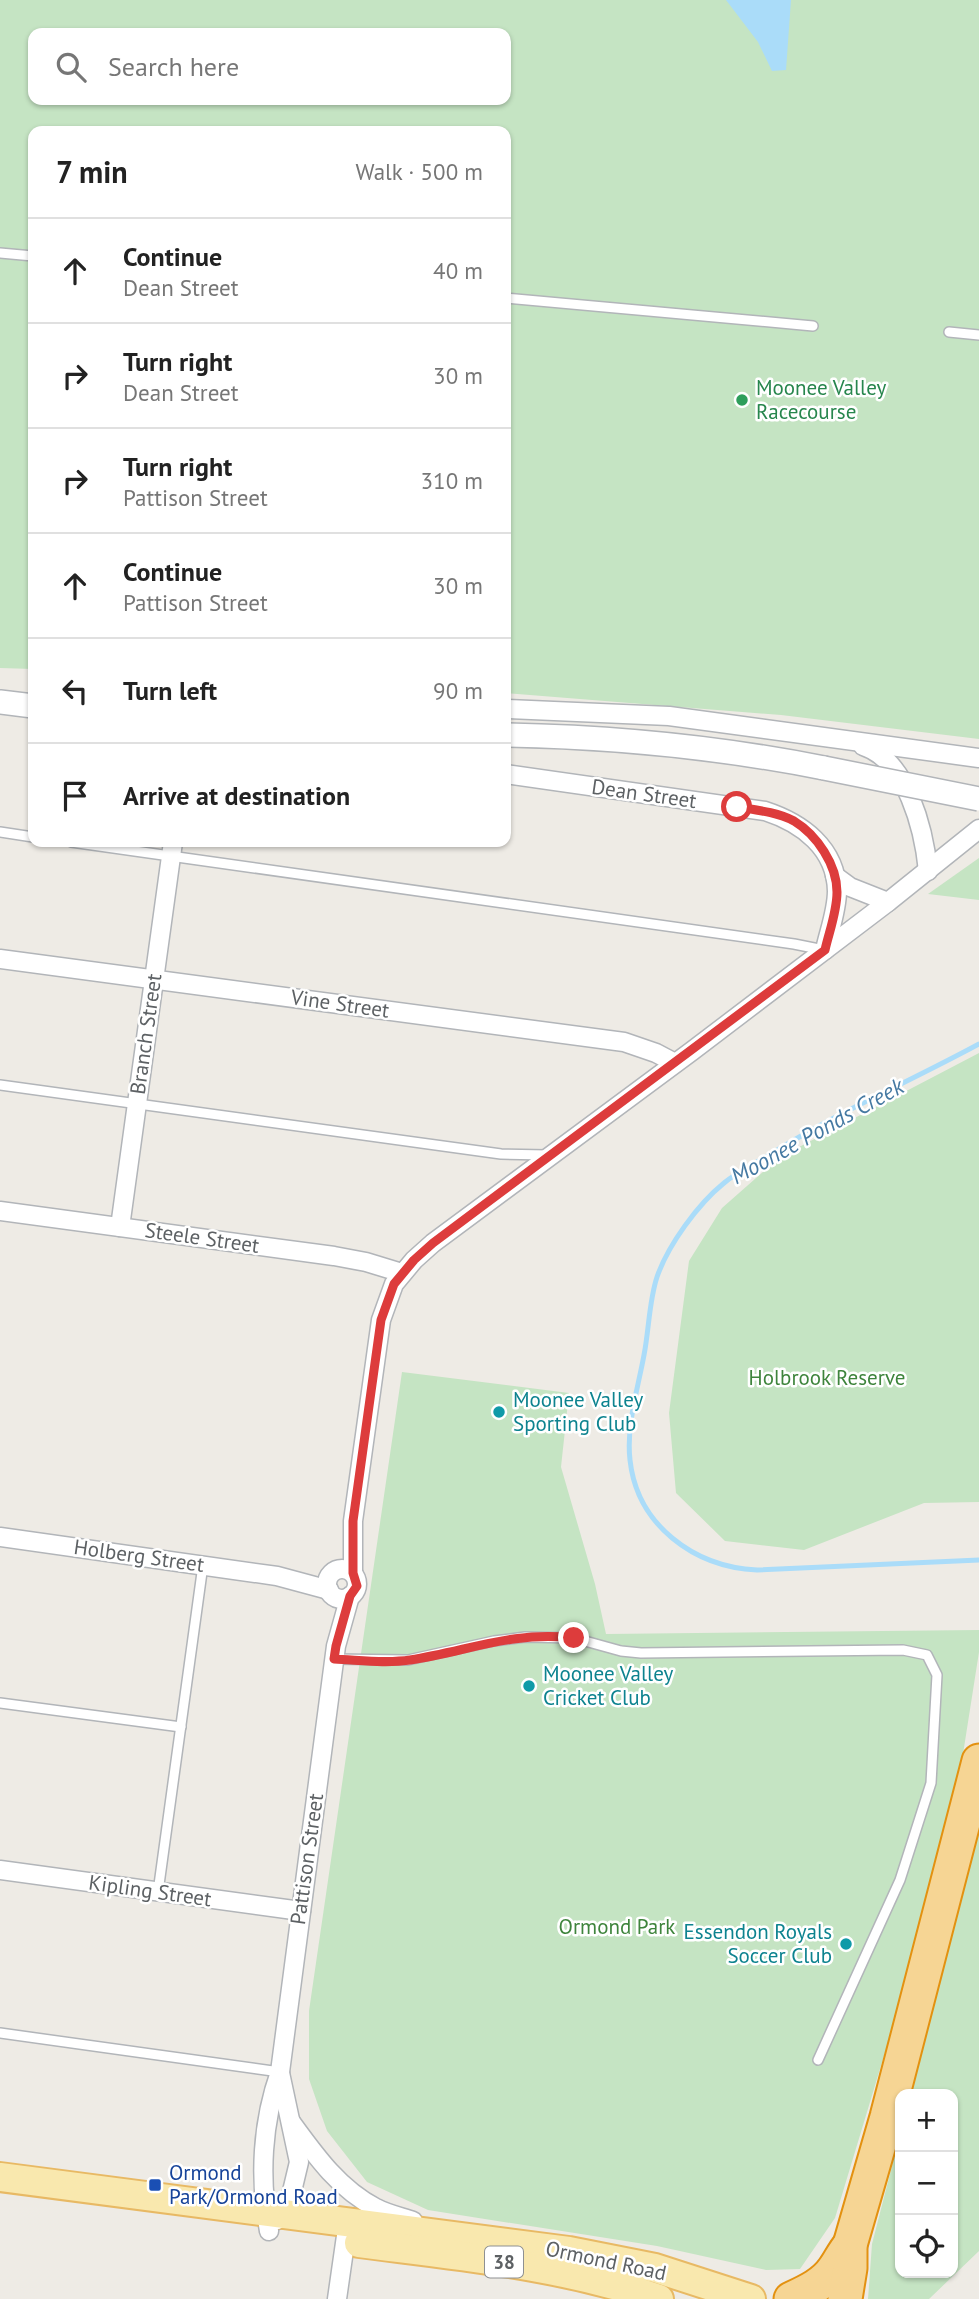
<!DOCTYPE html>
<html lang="en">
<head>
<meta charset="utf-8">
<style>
	body { margin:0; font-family:"PT Sans",sans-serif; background:#f2f2f2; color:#222 }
	.controls { position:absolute; right:21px; bottom:21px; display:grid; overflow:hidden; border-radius:14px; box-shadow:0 2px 5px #0004 }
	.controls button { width:63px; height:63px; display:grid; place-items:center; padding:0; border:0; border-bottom:2px solid #e0e0e0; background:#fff; color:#222; font:35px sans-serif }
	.stop { position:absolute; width:21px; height:21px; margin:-16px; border:5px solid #dd3c3c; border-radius:50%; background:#fff }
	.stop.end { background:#dd3c3c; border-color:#fff; box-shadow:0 2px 7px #0008 }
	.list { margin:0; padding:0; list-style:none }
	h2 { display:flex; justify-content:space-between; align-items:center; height:91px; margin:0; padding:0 28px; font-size:30px }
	h2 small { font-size:23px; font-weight:400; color:#767676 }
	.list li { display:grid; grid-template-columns:46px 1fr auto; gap:21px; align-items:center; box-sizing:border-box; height:105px; padding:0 28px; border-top:2px solid #e0e0e0 }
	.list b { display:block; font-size:26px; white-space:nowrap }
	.list p { margin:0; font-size:23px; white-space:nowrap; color:#767676 }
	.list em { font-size:23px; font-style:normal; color:#767676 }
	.icon { flex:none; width:38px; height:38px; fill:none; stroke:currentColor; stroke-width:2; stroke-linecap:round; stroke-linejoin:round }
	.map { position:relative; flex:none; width:979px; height:2299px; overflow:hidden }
	.search { position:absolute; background:#fff; box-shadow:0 2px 5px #0004; left:28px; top:28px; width:483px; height:77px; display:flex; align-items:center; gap:18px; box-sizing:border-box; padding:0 24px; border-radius:14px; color:#767676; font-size:26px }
	.panel { position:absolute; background:#fff; box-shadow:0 2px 5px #0004; left:28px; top:126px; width:483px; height:721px; border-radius:14px }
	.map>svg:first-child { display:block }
</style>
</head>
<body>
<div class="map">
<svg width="979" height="2299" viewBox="0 0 979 2299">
	<rect width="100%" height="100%" fill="#eeebe5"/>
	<g fill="#c5e4c3" fill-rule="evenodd">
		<path d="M0,0H979V739L781,715L506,693V131H33V669L0,668ZM33,33H506V100H33Z"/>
		<polygon points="979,858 979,900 928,894"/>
		<polygon points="979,1053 979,1502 924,1503 804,1550 725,1541 676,1493 669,1413 689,1261 722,1208 780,1157"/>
		<polygon points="402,1372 569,1393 561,1467 595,1584 606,1634 979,1630 979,1652 950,1837 835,2218 800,2269 766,2270 657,2246 428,2210 367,2182 327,2131 309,2079 309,2011"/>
		<polygon points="979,1829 979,2251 929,2299 868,2299 872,2244 900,2135 900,2273 953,2273 953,2094 911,2094"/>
	</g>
	<polygon fill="#aadcf9" points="726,0 791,0 786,70 772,71 758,42"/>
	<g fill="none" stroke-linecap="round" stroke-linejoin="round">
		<path stroke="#aadcf9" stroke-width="5" d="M979,1044C909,1082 836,1113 769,1155C754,1164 737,1172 724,1183C698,1204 668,1245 657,1277C649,1301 649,1330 644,1355C638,1388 626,1426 630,1460C637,1525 694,1567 757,1570L979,1560"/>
		<defs>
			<g id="service">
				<polyline points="0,253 33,256"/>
				<polyline points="506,298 813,326"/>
				<polyline points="949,332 979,335"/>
				<polyline points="0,832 33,837"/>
				<polyline points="71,842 794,944 824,950"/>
				<polyline points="0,1085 501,1154 547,1155"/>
				<polyline points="334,1659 408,1660 494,1641 525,1637 574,1638 621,1651 641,1653 903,1650 927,1655 937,1675 931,1783 900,1880 818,2060"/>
				<polyline points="0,1703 181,1727"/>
				<polyline points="158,1892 203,1565"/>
				<polyline points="0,2033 280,2072"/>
			</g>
			<g id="minor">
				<polyline points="506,709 669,716 979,758"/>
				<path d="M863,746C907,760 924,830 928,871"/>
				<path d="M506,774L765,811C802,823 836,848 837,891C837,911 829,931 825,950"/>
				<polyline points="835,876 850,887 888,902"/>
				<polyline points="0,959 624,1042 656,1053 675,1063"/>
				<polyline points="0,1211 334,1256 366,1262 402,1273"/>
				<polyline points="120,1227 173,842"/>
				<polyline points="0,1537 277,1576 329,1590"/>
				<circle cx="342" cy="1584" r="15"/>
				<polyline points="353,1573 353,1521 381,1320 394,1284 414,1260 433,1243 692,1051 888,902 979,829"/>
				<polyline points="0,1870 301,1911"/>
				<path d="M291,2122C315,2155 339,2189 376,2208C387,2214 401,2217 413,2221"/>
				<polyline points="278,2220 289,2204 299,2162 280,2073"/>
				<path d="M269,2231C259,2178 262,2122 280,2072L336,1646L350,1596"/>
				<polyline points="337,2299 348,2222"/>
			</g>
			<g id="tertiary">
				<polyline points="0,702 33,706"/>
				<path d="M506,735C613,737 718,747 824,768"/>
			</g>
			<g id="primary">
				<polyline points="0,2177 569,2251 655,2268 751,2299"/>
				<path d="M359,2243C460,2256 562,2265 659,2299"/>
			</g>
			<g id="motorway">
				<path d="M791,2299C806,2292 824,2284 834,2269C840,2261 843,2253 850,2245"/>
				<polyline points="845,2299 850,2268 850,2245 887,2117 979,1761"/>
			</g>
		</defs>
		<use href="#service" stroke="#b2b5b9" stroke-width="12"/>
		<use href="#minor" stroke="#b2b5b9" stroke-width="21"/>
		<use href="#tertiary" stroke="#b2b5b9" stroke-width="26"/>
		<use href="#primary" stroke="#e8b964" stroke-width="32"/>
		<use href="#motorway" stroke="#e39110" stroke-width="37"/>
		<use href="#service" stroke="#fff" stroke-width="9"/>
		<use href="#minor" stroke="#fff" stroke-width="18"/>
		<use href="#tertiary" stroke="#fff" stroke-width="23"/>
		<use href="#primary" stroke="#f9e8ae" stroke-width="28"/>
		<use href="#motorway" stroke="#f6d594" stroke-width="33"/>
		<defs>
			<polyline id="tertiary-bridge" points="824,768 979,799"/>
		</defs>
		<use href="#tertiary-bridge" stroke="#b2b5b9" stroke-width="26" stroke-linecap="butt"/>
		<use href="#tertiary-bridge" stroke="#fff" stroke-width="23"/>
	</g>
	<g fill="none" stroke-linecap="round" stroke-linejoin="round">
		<path stroke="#dd3c3c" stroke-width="9" d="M574,1638C511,1631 469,1651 410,1660C385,1664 359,1660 334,1659L336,1646L350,1596L357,1586L353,1573V1521L381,1320L394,1284L414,1260L433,1243L825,950C829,932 837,912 837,892C837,865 817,835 794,821C777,812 756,810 737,807"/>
	</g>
	<circle fill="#2e9e5b" stroke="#fff" stroke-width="2.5" cx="742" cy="400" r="7"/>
	<g fill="#0f9aa8" stroke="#fff" stroke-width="2.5">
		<circle cx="499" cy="1412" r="7"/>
		<circle cx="529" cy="1686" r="7"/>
		<circle cx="846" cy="1944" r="7"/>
	</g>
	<rect fill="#1a4fb4" stroke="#fff" stroke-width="2.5" x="148" y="2178" width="14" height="14" rx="3.5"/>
	<g text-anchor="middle" stroke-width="5" stroke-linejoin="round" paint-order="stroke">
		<rect fill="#fff" stroke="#8e9092" stroke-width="2" x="485" y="2246.5" width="38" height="31" rx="5"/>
		<g font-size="19" font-weight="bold" fill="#5d6164">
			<text x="504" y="2269">38</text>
		</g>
		<g font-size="21" fill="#27864d" stroke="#fff" text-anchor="start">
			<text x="756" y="395">Moonee Valley<tspan x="756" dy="24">Racecourse</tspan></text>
		</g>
		<g font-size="21" fill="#5d6164" stroke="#fff">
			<text transform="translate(644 794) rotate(8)" y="7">Dean Street</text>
			<text transform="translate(340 1004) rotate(8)" y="7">Vine Street</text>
			<text transform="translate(146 1034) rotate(-82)" y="7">Branch Street</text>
			<text transform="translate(202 1238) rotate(8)" y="7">Steele Street</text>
			<text transform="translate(139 1556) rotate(8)" y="7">Holberg Street</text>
			<text transform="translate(307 1859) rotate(-82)" y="7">Pattison Street</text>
			<text transform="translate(150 1891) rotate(8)" y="7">Kipling Street</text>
			<text transform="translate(606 2261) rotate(12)" y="7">Ormond Road</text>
		</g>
		<g font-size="21" fill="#3e843c" stroke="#fff">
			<text x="827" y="1385">Holbrook Reserve</text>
			<text x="617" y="1934">Ormond Park</text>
		</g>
		<g font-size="21" fill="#0d838f" stroke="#fff" text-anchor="start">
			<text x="513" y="1407">Moonee Valley<tspan x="513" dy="24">Sporting Club</tspan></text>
			<text x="543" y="1681">Moonee Valley<tspan x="543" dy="24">Cricket Club</tspan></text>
			<text x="832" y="1939" text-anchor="end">Essendon Royals<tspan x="832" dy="24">Soccer Club</tspan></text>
		</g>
		<g font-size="21" fill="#164399" stroke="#fff" text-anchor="start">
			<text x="169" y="2180">Ormond<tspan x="169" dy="24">Park/Ormond Road</tspan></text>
		</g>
		<g font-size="23" font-style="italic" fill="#4579a2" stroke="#fff">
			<text transform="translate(817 1131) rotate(-29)" y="8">Moonee Ponds Creek</text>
		</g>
	</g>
</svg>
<div class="controls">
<button>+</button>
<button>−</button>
<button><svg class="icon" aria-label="locate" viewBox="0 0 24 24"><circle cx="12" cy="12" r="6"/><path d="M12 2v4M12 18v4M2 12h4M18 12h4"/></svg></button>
</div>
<div class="stop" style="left:737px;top:807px"></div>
<div class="stop end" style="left:574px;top:1638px"></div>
<div class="search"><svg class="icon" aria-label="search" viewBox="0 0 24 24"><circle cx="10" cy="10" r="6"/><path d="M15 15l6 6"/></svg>Search here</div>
<section class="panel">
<h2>7 min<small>Walk · 500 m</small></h2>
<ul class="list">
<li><svg class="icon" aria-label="ahead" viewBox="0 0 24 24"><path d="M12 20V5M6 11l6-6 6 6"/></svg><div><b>Continue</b><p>Dean Street</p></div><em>40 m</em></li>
<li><svg class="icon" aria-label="right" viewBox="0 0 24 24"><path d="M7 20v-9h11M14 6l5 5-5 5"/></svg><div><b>Turn right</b><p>Dean Street</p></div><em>30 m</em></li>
<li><svg class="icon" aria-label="right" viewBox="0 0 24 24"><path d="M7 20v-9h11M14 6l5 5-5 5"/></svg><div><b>Turn right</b><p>Pattison Street</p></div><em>310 m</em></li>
<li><svg class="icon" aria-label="ahead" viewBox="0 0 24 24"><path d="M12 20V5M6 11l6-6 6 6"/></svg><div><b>Continue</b><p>Pattison Street</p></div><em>30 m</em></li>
<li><svg class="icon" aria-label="left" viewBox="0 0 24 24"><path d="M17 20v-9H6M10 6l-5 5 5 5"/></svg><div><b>Turn left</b></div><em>90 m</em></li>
<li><svg class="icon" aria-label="arrive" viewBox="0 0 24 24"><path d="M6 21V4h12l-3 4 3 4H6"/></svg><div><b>Arrive at destination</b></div></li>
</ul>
</section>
</div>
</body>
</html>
